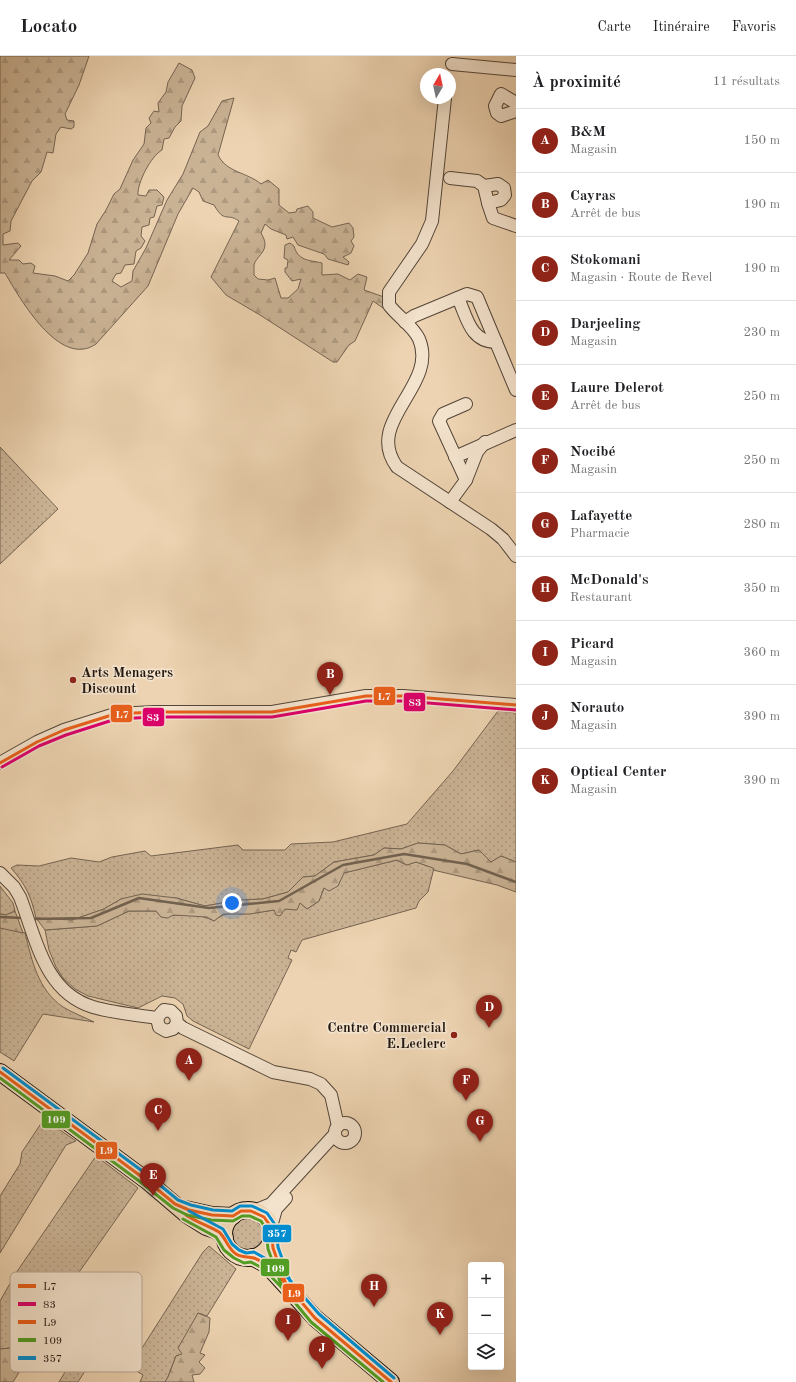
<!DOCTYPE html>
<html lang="fr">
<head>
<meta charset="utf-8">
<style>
	body { margin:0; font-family:"Old Standard TT",serif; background:#f6f6f6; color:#202124 }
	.controls { position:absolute; right:12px; bottom:12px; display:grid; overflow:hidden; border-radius:4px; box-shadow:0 4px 16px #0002 }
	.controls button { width:36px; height:36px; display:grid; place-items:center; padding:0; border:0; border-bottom:1px solid #e0e0e0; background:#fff; color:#202124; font:20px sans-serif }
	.compass { position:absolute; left:420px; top:12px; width:36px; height:36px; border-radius:50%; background:#fff; box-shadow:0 4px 16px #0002; rotate:9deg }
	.you { position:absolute; left:232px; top:847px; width:14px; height:14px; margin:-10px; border:3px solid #fff; border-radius:50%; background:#1a73e8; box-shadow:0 0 0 6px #1a73e833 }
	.badge { display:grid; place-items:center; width:26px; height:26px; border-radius:50%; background:#8f2418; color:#fff; font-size:13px; font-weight:700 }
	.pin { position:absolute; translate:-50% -33px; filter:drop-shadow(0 1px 2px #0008) }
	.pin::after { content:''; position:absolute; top:21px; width:14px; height:12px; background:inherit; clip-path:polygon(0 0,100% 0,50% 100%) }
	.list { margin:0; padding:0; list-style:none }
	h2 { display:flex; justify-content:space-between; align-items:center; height:52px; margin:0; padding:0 16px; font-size:17px }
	h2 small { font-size:13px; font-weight:400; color:#757577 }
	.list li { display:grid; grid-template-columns:26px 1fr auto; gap:12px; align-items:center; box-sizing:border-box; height:64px; padding:0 16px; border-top:1px solid #e0e0e0 }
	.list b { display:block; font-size:15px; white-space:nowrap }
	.list p { margin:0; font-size:13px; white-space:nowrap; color:#757577 }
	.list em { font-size:13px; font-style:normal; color:#757577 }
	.icon { flex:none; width:22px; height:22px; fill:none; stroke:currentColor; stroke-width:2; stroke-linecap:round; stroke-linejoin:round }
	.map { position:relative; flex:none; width:516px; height:1326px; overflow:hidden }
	header { display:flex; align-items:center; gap:24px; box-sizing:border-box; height:56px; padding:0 20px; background:#fff; border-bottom:1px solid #e0e0e0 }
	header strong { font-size:19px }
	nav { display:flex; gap:22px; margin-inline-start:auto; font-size:14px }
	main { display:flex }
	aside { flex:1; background:#fff }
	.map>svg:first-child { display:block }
</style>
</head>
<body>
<header>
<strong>Locato</strong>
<nav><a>Carte</a><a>Itinéraire</a><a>Favoris</a></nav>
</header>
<main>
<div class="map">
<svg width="516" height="1326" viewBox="0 0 516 1326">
	<defs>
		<pattern id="grass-dots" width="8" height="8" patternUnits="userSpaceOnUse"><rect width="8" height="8" fill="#cab395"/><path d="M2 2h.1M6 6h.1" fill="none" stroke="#ad997f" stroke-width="1.8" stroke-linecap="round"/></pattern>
		<pattern id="forest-firs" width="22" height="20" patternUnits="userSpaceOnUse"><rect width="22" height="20" fill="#cab395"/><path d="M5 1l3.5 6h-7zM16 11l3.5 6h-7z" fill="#ad997f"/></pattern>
	</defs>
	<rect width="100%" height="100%" fill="#edd3b1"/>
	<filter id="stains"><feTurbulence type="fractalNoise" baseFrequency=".005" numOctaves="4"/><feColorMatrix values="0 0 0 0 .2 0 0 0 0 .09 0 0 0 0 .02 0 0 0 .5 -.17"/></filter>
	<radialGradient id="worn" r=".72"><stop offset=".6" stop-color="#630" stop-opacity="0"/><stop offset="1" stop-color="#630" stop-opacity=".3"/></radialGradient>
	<g fill="url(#grass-dots)" stroke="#756452">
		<polygon points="0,391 58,453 0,508"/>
		<path d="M498,655L516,657V806L501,800L491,806L479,794L461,798L445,789L418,787L401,793L384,792L374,799L334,806L315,820L303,821L288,836L263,843L241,844L235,839L222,847L205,850L176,842L121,843L104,853L72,864L36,862C31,840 26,829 11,812L17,809L39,810L71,802L99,806L112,801L145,795L151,800L238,789L243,794H285L291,788L333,786L407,768L453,715Z"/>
		<path d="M397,804L406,809L416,806L434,812L428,836L419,845L416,852L302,884L296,896L291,894L288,902L292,904L249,993L193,965L187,960L183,948L175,942L162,940L138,952L88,940L75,933L63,922L56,911L49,894L45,874L97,870L129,855H156L161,861C177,858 200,857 214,865C228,853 236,860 252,857C269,855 285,853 300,847L307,853L319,845L324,832L338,830L343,817Z"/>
		<polygon points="0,830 13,847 15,855 6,859 0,858"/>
		<path d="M3,871L25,877C32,905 38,934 63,951C73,957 84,961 94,966L43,958L14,1005L0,996V872Z"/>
		<polygon points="47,1065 76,1085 66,1089 0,1197 0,1140 20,1108 22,1096 42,1066"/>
		<polygon points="96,1100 138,1132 68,1232 39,1284 24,1280 11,1292 0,1293 0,1245 16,1217"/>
		<circle cx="248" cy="1178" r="17"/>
		<polygon points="209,1190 236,1213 207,1260 198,1257 182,1299 176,1300 168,1321 165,1326 140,1326 143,1319 130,1311 203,1196"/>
		<polygon points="116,1232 134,1244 117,1265 78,1326 59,1326"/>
	</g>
	<g fill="url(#forest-firs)" stroke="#756452">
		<path d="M0,0H89L79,29L65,58L67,64L74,65V71L71,73L61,71L56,78L53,97L47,96L41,116L32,125L11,165L10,175L3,178V189L18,187L21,190L9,204H19L23,208L31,207L35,210L33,217L55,220L68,225L74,219L88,197L97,168L106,154L114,138L120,133L133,104L144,88L146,72L151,67L149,62L154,55L159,56L158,47L166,36L168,26L179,7L192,14L195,22L182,50L181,65L175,71L169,82L164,83L162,94C151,100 137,127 138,139L146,140L149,134H157L164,141L162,149L157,150L154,161L150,162L149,169L142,171L141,180L145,185L141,192L136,195L134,208L125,209L121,217L116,218L112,225L121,231L132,225L133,215L146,192L167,144L183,118L200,76L208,70L222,45L234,42L218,99C227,117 247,116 261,128L268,124L279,133V149L289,157L296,156L297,153L308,150L313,156V162L332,171L349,167L353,172L354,181L351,185L354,190L351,197L343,201L349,206L348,209L328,203L324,198L298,189L293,181L287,183L286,179L271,173L265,168L261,177C272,195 257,198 254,209C254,212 254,215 254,219L258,223L268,224L275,222L281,242H288L298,233L301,223L292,225L285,216V212H287L288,204L284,202L285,189L290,187L294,190C298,205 309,204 322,207V219L338,218L350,224L358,218L367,221L364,234L384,241L383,252L373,245L355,285L349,289L337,306H333L260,259L226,239L211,221L239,165C226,156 225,168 214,149L203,145L199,136L193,132L178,158L148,230L96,288C60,313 20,243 5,217H0Z"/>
		<polygon points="418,787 445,789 461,798 479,794 491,806 501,800 516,806 516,836 497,829 433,814 433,812 416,806 407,809 397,804 344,817 338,830 329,835 324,832 319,845 307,853 300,847 297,854 285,853 280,860 276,859 274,854 250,858 223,858 214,865 207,861 173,859 168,862 161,861 156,855 129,855 97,870 45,874 36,862 72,864 104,853 121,843 142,838 176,842 205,850 222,847 227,838 235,839 241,844 263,843 288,836 303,821 315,820 334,806 374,799 384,792 401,793"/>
		<polygon points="15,855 23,877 0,872 0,858 6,859"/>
		<polygon points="198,1257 210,1262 209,1276 200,1297 205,1299 199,1306 205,1312 200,1318 192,1319 194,1326 165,1326 168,1321 176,1300 182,1298 178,1292"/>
		<polygon points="24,1280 39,1284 13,1326 0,1326 0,1293 11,1292"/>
	</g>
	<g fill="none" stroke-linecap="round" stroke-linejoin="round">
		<g stroke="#71614f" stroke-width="2.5">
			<polyline points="0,861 23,862"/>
			<polyline points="32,863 91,862 139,842 209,852 279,845 343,809 404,798 467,808 516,826"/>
		</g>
		<defs>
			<g id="minor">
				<polyline points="452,8 516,14"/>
				<path d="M445,42L432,165L422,188L389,236V249C398,261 413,270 419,283C439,330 363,365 397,411L491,473L503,483L516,500"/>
				<polyline points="516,47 501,38 495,50 497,57 501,60 516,55"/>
				<polyline points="450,122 477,125 484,130 498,128 504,132 505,139 501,144 488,147 484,130"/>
				<polyline points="488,147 493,162 516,170"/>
				<path d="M458,242C467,261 470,286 496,286"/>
				<polyline points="405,266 414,260 467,238 477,241 516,334"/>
				<polyline points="455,401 516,374"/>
				<polyline points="466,424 439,365 443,358 466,348"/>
				<polyline points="450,446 466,424 477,396 485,386"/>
				<polyline points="0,707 37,686 64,674 115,658 155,656 272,656 366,640 403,640 516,649"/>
				<path d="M0,817L14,831L20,841C36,882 44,936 93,951C114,957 136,959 157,962"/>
				<polyline points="177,967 173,973 166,975 159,971 157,962 164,954 171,955 176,960 177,967 183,972 273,1016 310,1023 321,1028 331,1039 338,1070"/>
				<circle cx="345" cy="1077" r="10"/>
				<polyline points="254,1155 271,1148 335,1078"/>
				<polyline points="271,1171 276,1153 286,1142"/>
			</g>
			<g id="major">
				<polyline points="0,1016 146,1124 187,1159 206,1171 218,1175 225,1182"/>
				<polyline points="185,1153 212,1159 233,1160"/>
				<circle cx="248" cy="1178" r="24"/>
				<polyline points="252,1201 267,1209 315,1262 391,1326"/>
			</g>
		</defs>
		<use href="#minor" stroke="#534538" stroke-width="14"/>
		<use href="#major" stroke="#20160f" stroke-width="18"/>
		<use href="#minor" stroke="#f3e2cc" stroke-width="12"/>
		<use href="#major" stroke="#edd3b1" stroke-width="16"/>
		<defs>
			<polyline id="bus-1" points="0,707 37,686 64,674 115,658 155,656 272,656 366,640 403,640 516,649"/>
			<polyline id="bus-2" points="2,711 39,690 66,679 116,663 155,661 272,661 366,645 403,645 516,654"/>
			<g id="bus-3">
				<polyline points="0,1016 146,1124 175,1148 189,1154 212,1159 233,1160 241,1155 251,1155 264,1161 271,1171 273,1192 286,1228 315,1262 391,1326"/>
				<path d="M186,1159C196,1166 209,1170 219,1176C226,1182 228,1193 236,1198C242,1202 248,1200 254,1202C267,1207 277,1219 287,1229"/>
			</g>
			<g id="bus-4">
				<polyline points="0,1022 143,1128 173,1152 187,1159 211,1164 233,1165 242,1160 250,1160 261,1165 266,1173 268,1193 282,1231 311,1266 383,1326"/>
				<polyline points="183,1163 216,1181 224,1194 234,1202 244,1207 251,1206 264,1213 283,1233"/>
			</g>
			<g id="bus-5">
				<polyline points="3,1012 149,1120 178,1144 191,1149 213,1154 232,1155 240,1150 252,1150 267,1157 276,1170 278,1191 290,1225 319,1258 394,1322"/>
				<polyline points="189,1155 223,1173 232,1188 239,1194 246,1197 254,1196 270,1205 291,1225"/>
			</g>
		</defs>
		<use href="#bus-1" stroke="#f3e2cc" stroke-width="6"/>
		<use href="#bus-2" stroke="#f3e2cc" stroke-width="6"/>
		<use href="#bus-3" stroke="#f3e2cc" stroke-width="6"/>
		<use href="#bus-4" stroke="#f3e2cc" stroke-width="6"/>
		<use href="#bus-5" stroke="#f3e2cc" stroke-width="6"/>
		<use href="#bus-1" stroke="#e95f1a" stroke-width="3"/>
		<use href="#bus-2" stroke="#dc006b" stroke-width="3"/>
		<use href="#bus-3" stroke="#e95f1a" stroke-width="3"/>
		<use href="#bus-4" stroke="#529d23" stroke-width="3"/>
		<use href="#bus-5" stroke="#008dcf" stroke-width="3"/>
	</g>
	<g fill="#8f2418" stroke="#f3e2cc" stroke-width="1.5">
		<circle cx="73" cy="624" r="4"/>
		<circle cx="454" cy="979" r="4"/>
	</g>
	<g text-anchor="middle" stroke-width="3.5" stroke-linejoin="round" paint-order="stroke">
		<g font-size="14" font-weight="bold" fill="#20160f" stroke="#f3e2cc" text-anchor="start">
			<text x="81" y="621">Arts Menagers<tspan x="81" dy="16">Discount</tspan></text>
			<text x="446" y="976" text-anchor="end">Centre Commercial<tspan x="446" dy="16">E.Leclerc</tspan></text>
		</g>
	</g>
	<rect x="10" y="1216" width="132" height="100" rx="6" fill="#f3e2cc" stroke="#b4a593" stroke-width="1"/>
	<rect x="18" y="1228" width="18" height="4" fill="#e95f1a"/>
	<rect x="18" y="1246" width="18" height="4" fill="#dc006b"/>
	<rect x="18" y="1264" width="18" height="4" fill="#e95f1a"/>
	<rect x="18" y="1282" width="18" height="4" fill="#529d23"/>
	<rect x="18" y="1300" width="18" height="4" fill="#008dcf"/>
	<g font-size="11" fill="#20160f">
		<text x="43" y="1234">L7</text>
		<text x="43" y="1252">83</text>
		<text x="43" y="1270">L9</text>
		<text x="43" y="1288">109</text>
		<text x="43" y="1306">357</text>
	</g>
	<g stroke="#f3e2cc" stroke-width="1.5">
		<rect x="373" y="630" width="23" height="20" rx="4" fill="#e95f1a"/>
		<rect x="403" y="636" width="23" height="20" rx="4" fill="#dc006b"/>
		<rect x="110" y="648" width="23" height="19" rx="4" fill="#e95f1a"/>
		<rect x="142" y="651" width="23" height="20" rx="4" fill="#dc006b"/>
		<rect x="41" y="1054" width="30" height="19" rx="4" fill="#529d23"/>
		<rect x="95" y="1085" width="23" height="19" rx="4" fill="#e95f1a"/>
		<rect x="262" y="1168" width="30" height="19" rx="4" fill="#008dcf"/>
		<rect x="260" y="1202" width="30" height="19" rx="4" fill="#529d23"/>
		<rect x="282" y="1227" width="23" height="20" rx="4" fill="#e95f1a"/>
	</g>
	<g font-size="11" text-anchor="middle" font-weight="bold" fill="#fff">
		<text x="384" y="644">L7</text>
		<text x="415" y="650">83</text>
		<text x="122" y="662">L7</text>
		<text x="153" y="665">83</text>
		<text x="56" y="1067">109</text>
		<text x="106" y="1098">L9</text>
		<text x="277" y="1181">357</text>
		<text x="275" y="1216">109</text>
		<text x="294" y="1241">L9</text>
	</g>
	<rect width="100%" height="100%" filter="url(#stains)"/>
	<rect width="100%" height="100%" fill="url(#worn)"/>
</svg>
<div class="controls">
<button>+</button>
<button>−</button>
<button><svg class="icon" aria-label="layers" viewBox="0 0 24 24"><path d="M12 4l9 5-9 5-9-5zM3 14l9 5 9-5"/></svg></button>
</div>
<svg class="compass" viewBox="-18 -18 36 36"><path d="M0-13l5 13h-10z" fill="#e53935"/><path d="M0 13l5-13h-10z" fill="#757577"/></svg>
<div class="you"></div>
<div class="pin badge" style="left:189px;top:1025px">A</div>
<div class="pin badge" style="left:330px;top:639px">B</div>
<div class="pin badge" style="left:158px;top:1075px">C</div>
<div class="pin badge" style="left:489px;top:972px">D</div>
<div class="pin badge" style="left:153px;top:1140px">E</div>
<div class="pin badge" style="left:466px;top:1045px">F</div>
<div class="pin badge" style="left:480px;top:1086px">G</div>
<div class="pin badge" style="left:374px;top:1251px">H</div>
<div class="pin badge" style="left:288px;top:1285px">I</div>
<div class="pin badge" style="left:322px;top:1313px">J</div>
<div class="pin badge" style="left:440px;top:1279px">K</div>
</div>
<aside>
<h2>À proximité<small>11 résultats</small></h2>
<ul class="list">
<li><span class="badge">A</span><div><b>B&amp;M</b><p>Magasin</p></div><em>150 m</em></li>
<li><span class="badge">B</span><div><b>Cayras</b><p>Arrêt de bus</p></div><em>190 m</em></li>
<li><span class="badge">C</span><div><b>Stokomani</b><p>Magasin · Route de Revel</p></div><em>190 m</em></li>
<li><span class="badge">D</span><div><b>Darjeeling</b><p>Magasin</p></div><em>230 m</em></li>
<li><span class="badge">E</span><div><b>Laure Delerot</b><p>Arrêt de bus</p></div><em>250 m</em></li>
<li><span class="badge">F</span><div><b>Nocibé</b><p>Magasin</p></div><em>250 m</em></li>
<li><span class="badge">G</span><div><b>Lafayette</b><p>Pharmacie</p></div><em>280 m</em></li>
<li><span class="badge">H</span><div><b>McDonald's</b><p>Restaurant</p></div><em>350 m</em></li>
<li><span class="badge">I</span><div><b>Picard</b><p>Magasin</p></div><em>360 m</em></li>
<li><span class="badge">J</span><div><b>Norauto</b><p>Magasin</p></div><em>390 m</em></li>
<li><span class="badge">K</span><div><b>Optical Center</b><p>Magasin</p></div><em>390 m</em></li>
</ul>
</aside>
</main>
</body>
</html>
